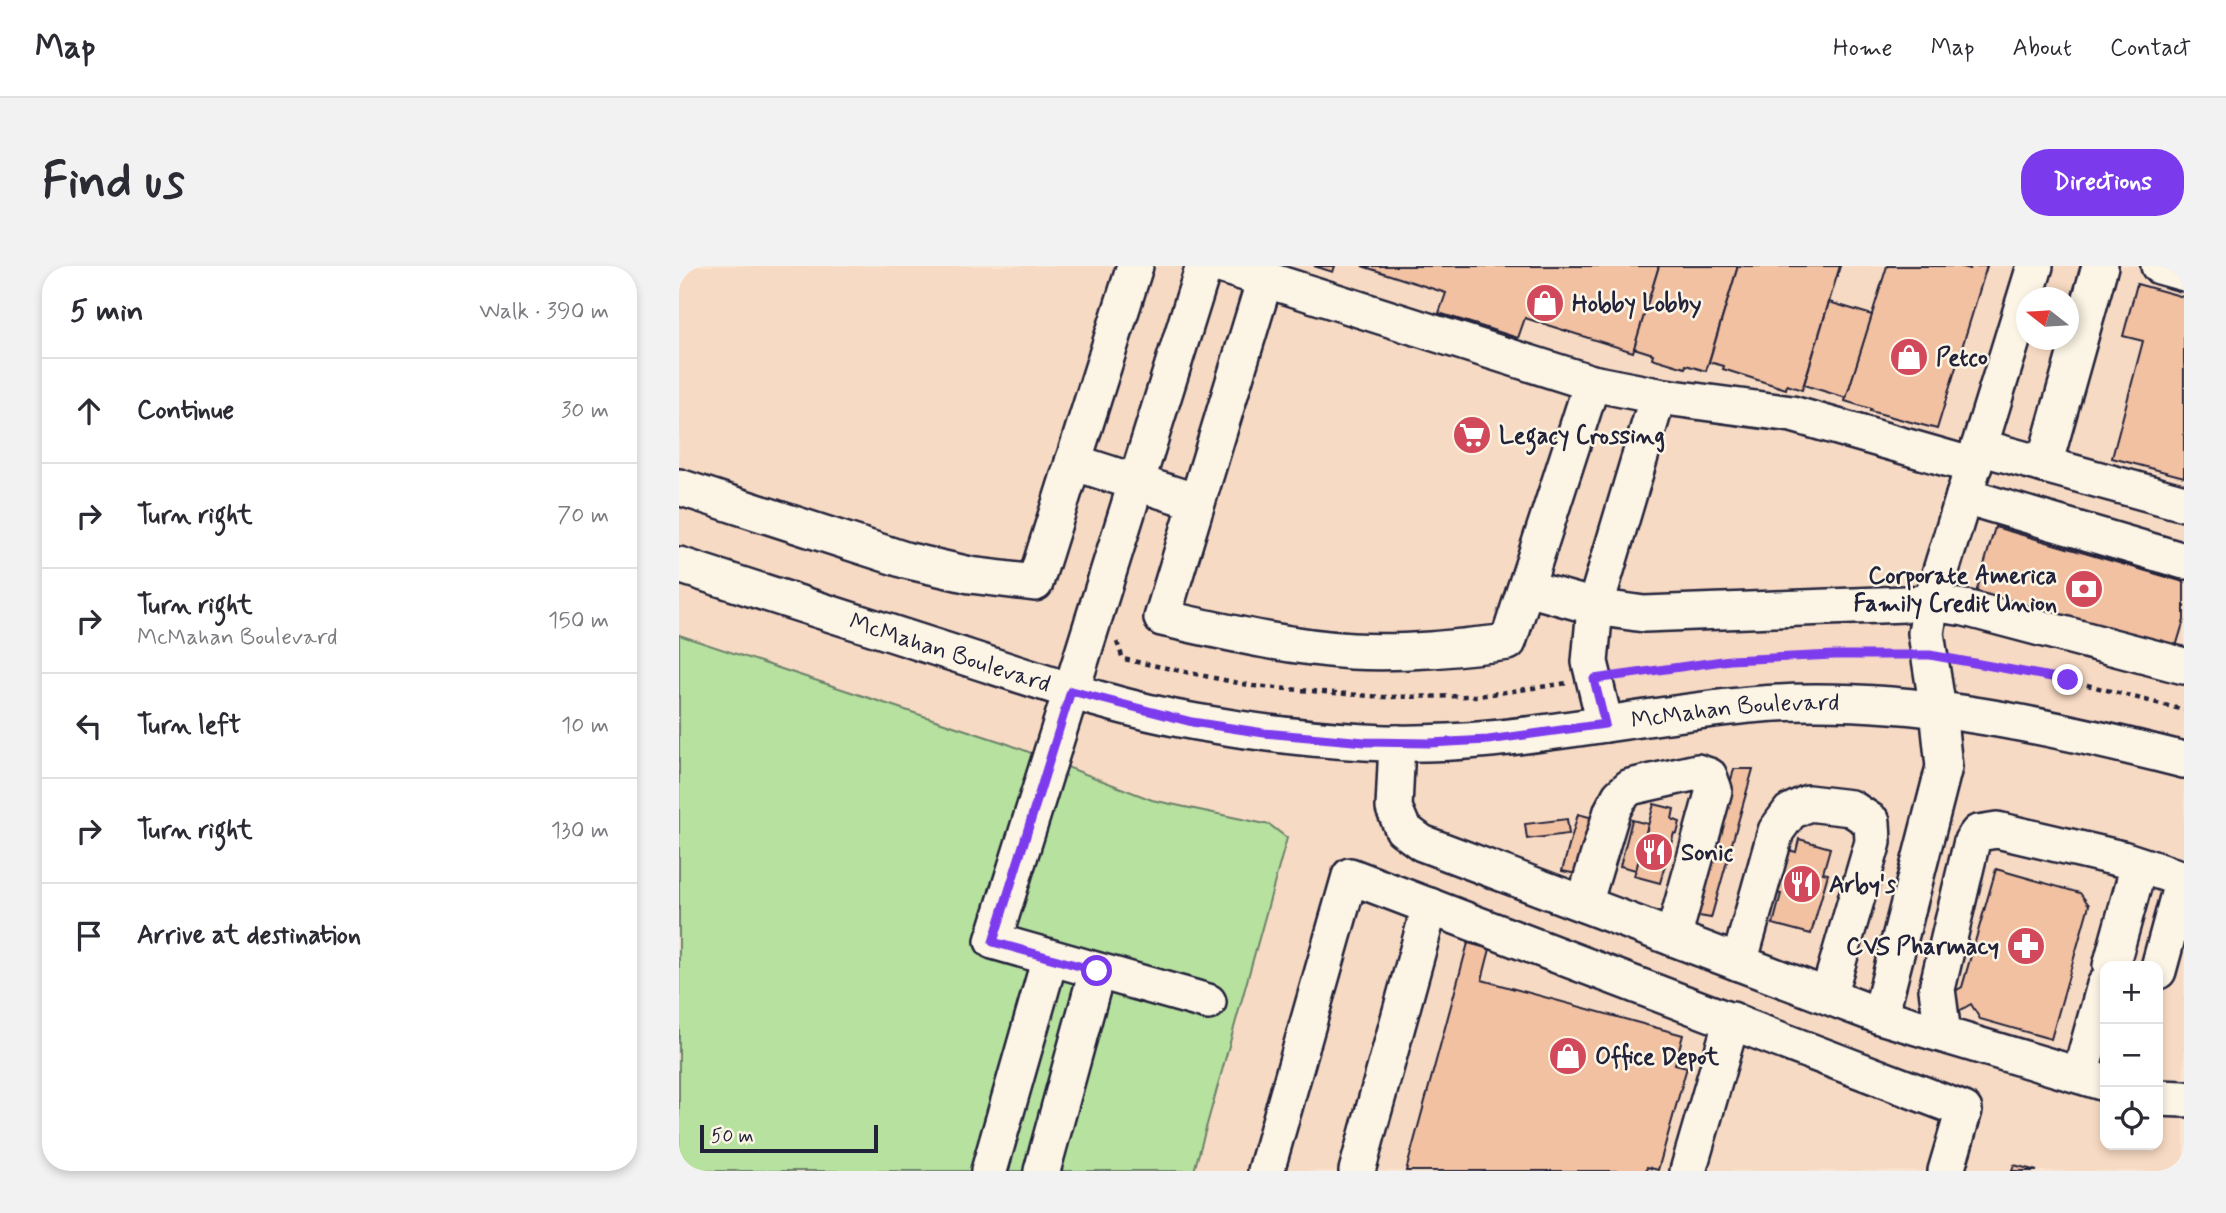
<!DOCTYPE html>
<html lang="en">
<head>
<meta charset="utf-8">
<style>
	body { margin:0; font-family:Mynerve,sans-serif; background:#f2f2f3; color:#2b2b33 }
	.controls { position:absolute; right:21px; bottom:21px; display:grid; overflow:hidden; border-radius:14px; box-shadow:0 4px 10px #0003 }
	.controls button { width:63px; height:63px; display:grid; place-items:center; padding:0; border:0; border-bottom:2px solid #e1e1e2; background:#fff; color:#2b2b33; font:35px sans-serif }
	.compass { position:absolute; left:1337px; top:21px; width:63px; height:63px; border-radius:50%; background:#fff; box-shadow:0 4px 10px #0003; rotate:287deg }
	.scale { position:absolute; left:21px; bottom:18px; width:178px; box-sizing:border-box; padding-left:7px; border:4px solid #22223b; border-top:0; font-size:19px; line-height:24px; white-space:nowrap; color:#22223b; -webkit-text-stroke:5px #fcf5e5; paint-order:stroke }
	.stop { position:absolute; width:21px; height:21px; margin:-16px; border:5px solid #7c3aed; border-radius:50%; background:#fff }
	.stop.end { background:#7c3aed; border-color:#fff; box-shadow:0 2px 7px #0008 }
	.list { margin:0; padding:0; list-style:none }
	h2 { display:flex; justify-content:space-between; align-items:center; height:91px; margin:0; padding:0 28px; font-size:30px }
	h2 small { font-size:23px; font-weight:400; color:#7c7c81 }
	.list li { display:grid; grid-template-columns:46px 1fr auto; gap:21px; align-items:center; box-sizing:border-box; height:105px; padding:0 28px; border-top:2px solid #e1e1e2 }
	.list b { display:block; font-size:26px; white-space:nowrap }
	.list p { margin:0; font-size:23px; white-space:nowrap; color:#7c7c81 }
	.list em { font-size:23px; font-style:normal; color:#7c7c81 }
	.icon { flex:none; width:38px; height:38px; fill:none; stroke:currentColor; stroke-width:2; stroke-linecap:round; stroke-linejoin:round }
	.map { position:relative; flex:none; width:1505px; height:905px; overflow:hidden; border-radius:28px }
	header { display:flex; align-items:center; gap:42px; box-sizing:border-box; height:98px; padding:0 35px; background:#fff; border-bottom:2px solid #e1e1e2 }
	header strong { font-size:33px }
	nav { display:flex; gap:38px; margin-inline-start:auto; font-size:24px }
	.intro { display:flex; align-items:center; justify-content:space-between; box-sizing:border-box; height:168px; padding:0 42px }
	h1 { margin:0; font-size:49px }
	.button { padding:18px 32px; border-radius:28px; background:#7c3aed; color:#fff; font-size:24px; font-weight:700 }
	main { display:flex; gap:42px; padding:0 42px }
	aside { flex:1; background:#fff; border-radius:28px; box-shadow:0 4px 10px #0003 }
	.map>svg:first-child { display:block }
</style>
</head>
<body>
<header>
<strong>Map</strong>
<nav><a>Home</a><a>Map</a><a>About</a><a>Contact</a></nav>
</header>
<div class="intro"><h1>Find us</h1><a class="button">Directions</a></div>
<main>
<aside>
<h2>5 min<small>Walk · 390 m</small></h2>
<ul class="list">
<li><svg class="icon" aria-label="ahead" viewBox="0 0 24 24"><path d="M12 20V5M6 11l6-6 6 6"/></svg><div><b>Continue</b></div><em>30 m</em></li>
<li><svg class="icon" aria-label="right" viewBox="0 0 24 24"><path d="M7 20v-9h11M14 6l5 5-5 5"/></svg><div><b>Turn right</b></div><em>70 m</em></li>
<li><svg class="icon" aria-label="right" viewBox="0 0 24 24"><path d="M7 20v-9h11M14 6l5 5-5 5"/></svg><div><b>Turn right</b><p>McMahan Boulevard</p></div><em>150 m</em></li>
<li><svg class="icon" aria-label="left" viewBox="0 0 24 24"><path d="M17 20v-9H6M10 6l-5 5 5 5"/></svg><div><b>Turn left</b></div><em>10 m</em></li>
<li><svg class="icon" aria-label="right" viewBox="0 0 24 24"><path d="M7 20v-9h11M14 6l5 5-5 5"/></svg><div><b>Turn right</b></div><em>130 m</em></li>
<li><svg class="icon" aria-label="arrive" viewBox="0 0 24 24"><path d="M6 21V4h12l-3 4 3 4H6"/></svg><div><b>Arrive at destination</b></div></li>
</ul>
</aside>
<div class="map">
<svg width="1505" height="905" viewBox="0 0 1505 905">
	<rect width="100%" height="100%" fill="#f9e5d1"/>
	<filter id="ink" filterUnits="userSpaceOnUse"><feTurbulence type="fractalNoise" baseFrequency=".0143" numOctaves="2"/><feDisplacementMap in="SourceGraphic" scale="14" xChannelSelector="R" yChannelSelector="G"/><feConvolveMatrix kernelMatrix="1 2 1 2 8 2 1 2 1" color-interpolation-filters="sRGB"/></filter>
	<g filter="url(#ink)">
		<path fill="#f7dac3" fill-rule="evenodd" d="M0,0H1505V905H515L608,572L591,559L473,534L329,478L0,369ZM1348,32H1390V74H1348ZM1426,700H1479V879H1426Z"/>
		<polygon fill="#b6e19e" stroke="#6c826c" stroke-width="2" points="0,369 329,478 473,534 591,559 608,572 515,905 0,905"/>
		<g fill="#f2c1a2" stroke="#22223b" stroke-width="2">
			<polygon points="635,0 656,0 654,6"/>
			<polygon points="683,0 980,0 954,86 846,52 839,72 760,47 767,27"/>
			<polygon points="980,0 1059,0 1027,105 1007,99 1006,102 973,92 974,88 955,82"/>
			<polygon points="1059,0 1161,0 1123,124 1108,119 1107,123 1044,103 1045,100 1030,96"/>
			<polygon points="1208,0 1280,0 1291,3 1292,0 1308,0 1258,163 1191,145 1192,143 1166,135"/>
			<polygon points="1458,18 1505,31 1505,211 1433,192 1464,75 1444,70"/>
			<polygon points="1150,36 1193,49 1167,132 1125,119"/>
			<polygon points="1316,261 1505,316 1505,354 1496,384 1297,327"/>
			<polygon points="1055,503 1074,503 1032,652 1014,649"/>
			<polygon points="975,538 995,543 993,553 1001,556 998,568 995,567 981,617 955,610"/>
			<polygon points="899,548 914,552 898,608 883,605"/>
			<polygon points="888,553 890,568 848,573 846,558"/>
			<polygon points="953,554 969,558 957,604 941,600"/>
			<polygon points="1120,573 1151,582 1144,607 1149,608 1132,668 1094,658 1102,628 1097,627 1110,584 1117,586"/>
			<polygon points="1317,603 1401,627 1410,639 1372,773 1301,753 1292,738 1273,749 1264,732 1283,721"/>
			<polygon points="789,677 811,683 803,714 1004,769 996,798 1008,801 979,904 968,901 967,905 727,905"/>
			<polygon points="1335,899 1358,905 1333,905"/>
		</g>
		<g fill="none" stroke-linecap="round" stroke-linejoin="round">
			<defs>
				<g id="minor">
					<polyline points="525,0 314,675 529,736"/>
					<polyline points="544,0 913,117 979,130 1113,148 1295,200"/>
					<polyline points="1480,0 1505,7"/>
					<path d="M586,13L483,352C546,366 609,381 673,385C725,388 778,382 829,376L913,117"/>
					<polyline points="1300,181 1505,237"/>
					<polyline points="394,196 518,236"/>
					<polyline points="1365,199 1421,0"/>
					<polyline points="0,221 226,294 291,309 356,317 456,0"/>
					<polyline points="1285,230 1505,295"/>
					<path id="s1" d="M0,299C93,328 186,359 280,389C358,414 436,442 517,456C573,466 630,473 686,476C816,484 942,451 1070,439C1217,426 1363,458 1505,494"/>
					<polyline points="848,322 916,341 965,348 1252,337 1286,342 1505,400"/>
					<polyline points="926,458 911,396 916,341 979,130"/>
					<polyline points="718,477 715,542 724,563 743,577 1201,750 1426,817"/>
					<polyline points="905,638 933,545 941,530 951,521 1018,506 1030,510 1035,524 994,672"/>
					<polyline points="1060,697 1097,565 1111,546 1129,537 1172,542 1193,556 1194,576 1149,730"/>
					<polyline points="1432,700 1460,599"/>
					<polyline points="1201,750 1265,501 1259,444 1247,367 1252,337 1356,0"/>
					<polyline points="1264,768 1258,723 1293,575 1299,567 1318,564 1443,593 1504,613 1479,705"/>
					<polyline points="1401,809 1426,719"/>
					<polyline points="1479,832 1505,833"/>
					<polyline points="310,905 371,692"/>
					<polyline points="363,905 418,705"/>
					<polyline points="587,905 671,610 1285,844 1267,905"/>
					<polyline points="678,905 751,640"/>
					<polyline points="1009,905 1053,754"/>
				</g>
			</defs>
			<use href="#minor" stroke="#22223b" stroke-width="40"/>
			<g stroke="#22223b" stroke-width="4.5" stroke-dasharray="5 5" stroke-linecap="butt">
				<polyline points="438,376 444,393 574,420 703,431 799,430 889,417"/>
				<polyline points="1280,395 1389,414 1505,444"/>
				<polyline points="942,409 1051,394 1155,389 1223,389"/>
			</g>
			<use href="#minor" stroke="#fcf5e5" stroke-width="35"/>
		</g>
	</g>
	<g fill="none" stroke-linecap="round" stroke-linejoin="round" filter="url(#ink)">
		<polyline stroke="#7c3aed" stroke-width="9" points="418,705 314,676 392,425 513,456 585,467 686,476 750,477 809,474 926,458 915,413 1051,394 1155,389 1251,389 1389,414"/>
	</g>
	<defs>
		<symbol id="shop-disc" viewBox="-11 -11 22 22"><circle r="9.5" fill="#d1495b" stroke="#fcf5e5"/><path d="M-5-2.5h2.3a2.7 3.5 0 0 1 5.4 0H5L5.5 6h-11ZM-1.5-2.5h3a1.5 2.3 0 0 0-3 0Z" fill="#fff"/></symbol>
		<symbol id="supermarket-disc" viewBox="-11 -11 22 22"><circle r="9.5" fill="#d1495b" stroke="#fcf5e5"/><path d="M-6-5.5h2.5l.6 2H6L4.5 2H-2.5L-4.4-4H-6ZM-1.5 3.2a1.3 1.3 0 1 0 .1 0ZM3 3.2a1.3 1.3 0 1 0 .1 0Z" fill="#fff"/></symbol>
		<symbol id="bank-disc" viewBox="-11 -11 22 22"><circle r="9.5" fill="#d1495b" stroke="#fcf5e5"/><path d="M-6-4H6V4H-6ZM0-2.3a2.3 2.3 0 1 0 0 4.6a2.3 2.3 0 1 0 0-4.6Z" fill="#fff"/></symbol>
		<symbol id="restaurant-disc" viewBox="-11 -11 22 22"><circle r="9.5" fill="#d1495b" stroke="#fcf5e5"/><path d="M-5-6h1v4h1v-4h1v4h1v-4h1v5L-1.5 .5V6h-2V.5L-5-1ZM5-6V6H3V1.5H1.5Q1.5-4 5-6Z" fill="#fff"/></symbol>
		<symbol id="pharmacy-disc" viewBox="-11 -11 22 22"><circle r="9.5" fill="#d1495b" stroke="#fcf5e5"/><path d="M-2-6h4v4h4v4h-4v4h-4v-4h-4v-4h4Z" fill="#fff"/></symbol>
	</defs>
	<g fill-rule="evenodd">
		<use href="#shop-disc" x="844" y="15" width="44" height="44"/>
		<use href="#shop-disc" x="1208" y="69" width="44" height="44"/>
		<use href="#supermarket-disc" x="771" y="147" width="44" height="44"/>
		<use href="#bank-disc" x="1383" y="301" width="44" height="44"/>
		<use href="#restaurant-disc" x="953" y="564" width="44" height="44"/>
		<use href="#restaurant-disc" x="1101" y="596" width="44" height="44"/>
		<use href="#pharmacy-disc" x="1325" y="658" width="44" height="44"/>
		<use href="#shop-disc" x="867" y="768" width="44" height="44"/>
	</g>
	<g text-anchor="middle" stroke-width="5" stroke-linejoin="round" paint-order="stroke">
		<g font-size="24" font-weight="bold" fill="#22223b" stroke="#fcf5e5" text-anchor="start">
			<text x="893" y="45">Hobby Lobby</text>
			<text x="1257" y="99">Petco</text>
			<text x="820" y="177">Legacy Crossing</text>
			<text x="1378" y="317" text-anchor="end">Corporate America<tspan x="1378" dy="28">Family Credit Union</tspan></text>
			<text x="1002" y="594">Sonic</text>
			<text x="1150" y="626">Arby's</text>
			<text x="1320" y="688" text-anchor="end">CVS Pharmacy</text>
			<text x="916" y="798">Office Depot</text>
		</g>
		<g font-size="24" fill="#22223b" stroke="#fcf5e5">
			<text dy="8" stroke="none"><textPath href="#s1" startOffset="285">McMahan Boulevard</textPath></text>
			<text dy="8" stroke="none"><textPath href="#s1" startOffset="1083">McMahan Boulevard</textPath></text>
		</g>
	</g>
</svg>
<div class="controls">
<button>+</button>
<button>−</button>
<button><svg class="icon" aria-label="locate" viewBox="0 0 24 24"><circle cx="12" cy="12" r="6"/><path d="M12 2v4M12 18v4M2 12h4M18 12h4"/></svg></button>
</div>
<svg class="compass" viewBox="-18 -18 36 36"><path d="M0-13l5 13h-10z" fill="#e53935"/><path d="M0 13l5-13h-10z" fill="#7c7c81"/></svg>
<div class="scale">50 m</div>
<div class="stop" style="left:418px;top:705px"></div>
<div class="stop end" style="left:1389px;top:414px"></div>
</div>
</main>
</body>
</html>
